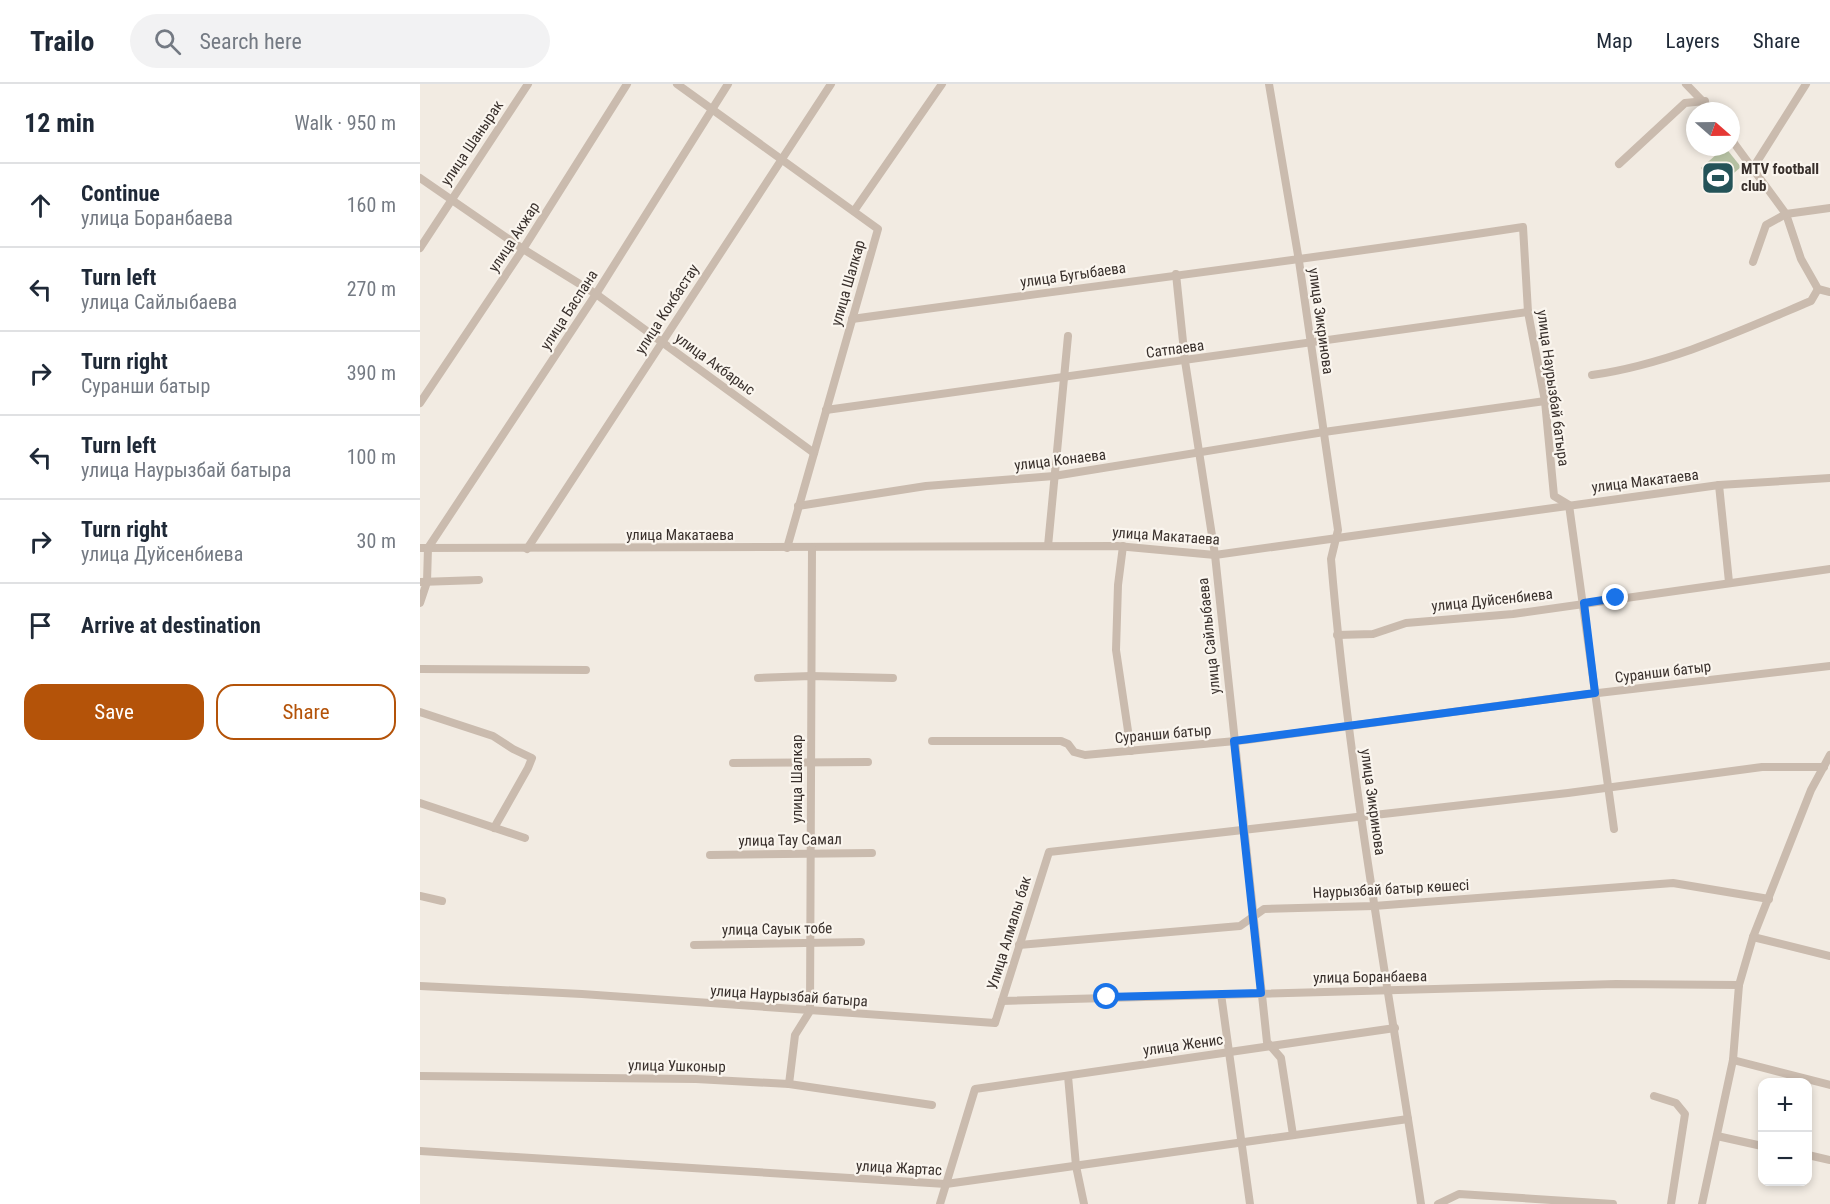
<!DOCTYPE html>
<html lang="en">
<head>
<meta charset="utf-8">
<style>
	body { margin:0; font-family:"Roboto Condensed",sans-serif; background:#f2f2f3; color:#1f2937 }
	.controls { position:absolute; right:18px; bottom:18px; display:grid; overflow:hidden; border-radius:12px; box-shadow:0 3px 9px #0003 }
	.controls button { width:54px; height:54px; display:grid; place-items:center; padding:0; border:0; border-bottom:2px solid #e0e1e3; background:#fff; color:#1f2937; font:30px sans-serif }
	.compass { position:absolute; left:1266px; top:18px; width:54px; height:54px; border-radius:50%; background:#fff; box-shadow:0 3px 9px #0003; rotate:110deg }
	.stop { position:absolute; width:18px; height:18px; margin:-14px; border:4px solid #1a73e8; border-radius:50%; background:#fff }
	.stop.end { background:#1a73e8; border-color:#fff; box-shadow:0 2px 6px #0008 }
	.list { margin:0; padding:0; list-style:none }
	h2 { display:flex; justify-content:space-between; align-items:center; height:78px; margin:0; padding:0 24px; font-size:26px }
	h2 small { font-size:20px; font-weight:400; color:#747a83 }
	.list li { display:grid; grid-template-columns:39px 1fr auto; gap:18px; align-items:center; box-sizing:border-box; height:84px; padding:0 24px; border-top:2px solid #e0e1e3 }
	.list b { display:block; font-size:22px; white-space:nowrap }
	.list p { margin:0; font-size:20px; white-space:nowrap; color:#747a83 }
	.list em { font-size:20px; font-style:normal; color:#747a83 }
	.actions { display:flex; gap:12px; padding:18px 24px }
	.actions a { flex:1; padding:14px 0; border:2px solid #b45309; border-radius:18px; text-align:center; font-size:21px; color:#b45309 }
	.actions .main { background:#b45309; color:#fff }
	.icon { flex:none; width:33px; height:33px; fill:none; stroke:currentColor; stroke-width:2; stroke-linecap:round; stroke-linejoin:round }
	.map { position:relative; flex:none; width:1410px; height:1120px; overflow:hidden }
	header { display:flex; align-items:center; gap:36px; box-sizing:border-box; height:84px; padding:0 30px; background:#fff; border-bottom:2px solid #e0e1e3 }
	header strong { font-size:28px }
	nav { display:flex; gap:33px; margin-inline-start:auto; font-size:21px }
	.search { width:420px; height:54px; background:#f2f2f3; display:flex; align-items:center; gap:15px; box-sizing:border-box; padding:0 21px; border-radius:33px; color:#747a83; font-size:22px }
	main { display:flex }
	aside { flex:1; background:#fff }
	.map>svg:first-child { display:block }
</style>
</head>
<body>
<header>
<strong>Trailo</strong>
<div class="search"><svg class="icon" aria-label="search" viewBox="0 0 24 24"><circle cx="10" cy="10" r="6"/><path d="M15 15l6 6"/></svg>Search here</div>
<nav><a>Map</a><a>Layers</a><a>Share</a></nav>
</header>
<main>
<aside>
<h2>12 min<small>Walk · 950 m</small></h2>
<ul class="list">
<li><svg class="icon" aria-label="ahead" viewBox="0 0 24 24"><path d="M12 20V5M6 11l6-6 6 6"/></svg><div><b>Continue</b><p>улица Боранбаева</p></div><em>160 m</em></li>
<li><svg class="icon" aria-label="left" viewBox="0 0 24 24"><path d="M17 20v-9H6M10 6l-5 5 5 5"/></svg><div><b>Turn left</b><p>улица Сайлыбаева</p></div><em>270 m</em></li>
<li><svg class="icon" aria-label="right" viewBox="0 0 24 24"><path d="M7 20v-9h11M14 6l5 5-5 5"/></svg><div><b>Turn right</b><p>Суранши батыр</p></div><em>390 m</em></li>
<li><svg class="icon" aria-label="left" viewBox="0 0 24 24"><path d="M17 20v-9H6M10 6l-5 5 5 5"/></svg><div><b>Turn left</b><p>улица Наурызбай батыра</p></div><em>100 m</em></li>
<li><svg class="icon" aria-label="right" viewBox="0 0 24 24"><path d="M7 20v-9h11M14 6l5 5-5 5"/></svg><div><b>Turn right</b><p>улица Дуйсенбиева</p></div><em>30 m</em></li>
<li><svg class="icon" aria-label="arrive" viewBox="0 0 24 24"><path d="M6 21V4h12l-3 4 3 4H6"/></svg><div><b>Arrive at destination</b></div></li>
</ul>
<div class="actions"><a class="main">Save</a><a>Share</a></div>
</aside>
<div class="map">
<svg width="1410" height="1120" viewBox="0 0 1410 1120">
	<rect width="100%" height="100%" fill="#f2ebe2"/>
	<polygon fill="#b5c0a2" points="1305,63 1321,83 1295,105 1281,84"/>
	<g fill="none" stroke-linecap="round" stroke-linejoin="round">
		<g stroke="#cabbae" stroke-width="8">
			<polyline points="257,0 458,145 367,464"/>
			<path d="M849,0L879,177L918,446L911,475C929,692 969,905 1001,1120"/>
			<polyline points="1266,0 1292,27"/>
			<polyline points="1311,55 1366,130 1381,175 1398,205 1410,208"/>
			<polyline points="1199,80 1265,19 1285,17"/>
			<polyline points="1333,84 1386,0"/>
			<polyline points="0,94 103,165 176,210 394,369"/>
			<polyline points="434,127 522,0"/>
			<polyline points="0,164 108,0"/>
			<polyline points="1333,178 1346,141 1366,130 1410,124"/>
			<polyline points="756,190 765,277 795,471 847,958 861,974 873,1051"/>
			<path d="M432,235C656,204 880,177 1103,143L1108,228L1125,317L1134,412L1149,421L1194,745"/>
			<path d="M1172,291C1249,280 1320,247 1391,217L1398,205"/>
			<polyline points="0,319 103,165 207,0"/>
			<polyline points="406,326 1108,228"/>
			<polyline points="1299,401 1309,498"/>
			<polyline points="378,422 506,402 634,392 904,348 1125,317"/>
			<polyline points="628,462 648,252"/>
			<polyline points="703,462 698,501 696,566 711,667"/>
			<polyline points="0,464 697,462 795,471 1299,401 1410,394"/>
			<polyline points="107,465 411,0"/>
			<polyline points="0,498 59,496"/>
			<polyline points="0,519 7,498 8,464 176,210 308,0"/>
			<polyline points="917,551 953,550 986,539 1093,530 1410,485"/>
			<polyline points="0,585 166,586"/>
			<polyline points="338,594 391,592 473,594"/>
			<polyline points="0,628 73,652 93,665 112,674 108,684 74,744"/>
			<polyline points="512,657 641,657 648,660 654,668 665,671 826,656 1144,613 1410,582"/>
			<polyline points="313,679 448,678"/>
			<polyline points="0,719 105,754"/>
			<polyline points="290,771 452,769"/>
			<polyline points="0,812 22,817"/>
			<polyline points="1333,853 1410,872"/>
			<polyline points="274,861 441,858"/>
			<polyline points="599,861 820,842 844,825 954,822 1253,799 1349,815"/>
			<polyline points="0,902 162,910 575,939 629,768 1148,709 1342,683 1404,683"/>
			<polyline points="801,910 830,1120"/>
			<polyline points="582,917 1196,900 1319,901"/>
			<polyline points="1313,976 1410,1001"/>
			<polyline points="0,992 276,995 369,1000 512,1021"/>
			<polyline points="648,992 656,1082 664,1120"/>
			<polyline points="369,1000 375,951 390,927 392,463"/>
			<polyline points="1234,1012 1256,1019 1265,1030 1251,1120"/>
			<polyline points="1297,1052 1342,1062"/>
			<polyline points="0,1067 526,1100 988,1035"/>
			<polyline points="1388,1071 1410,1076"/>
			<polyline points="520,1120 555,1005 975,944"/>
			<polyline points="1018,1120 1039,1110 1193,1120"/>
			<polyline points="1282,1120 1313,976 1319,901 1333,853 1391,706 1410,671"/>
		</g>
	</g>
	<g fill="none" stroke-linecap="round" stroke-linejoin="round">
		<polyline stroke="#1a73e8" stroke-width="8" points="687,913 841,909 814,657 1175,609 1164,519 1196,514"/>
	</g>
	<defs>
		<symbol id="stadium-square" viewBox="-11 -11 22 22"><rect x="-9" y="-9" width="18" height="18" rx="4" fill="#245358" stroke="#faf5ee"/><path d="M0-5a6.5 5 0 1 0 0 10a6.5 5 0 1 0 0-10ZM-3.5-1.8h7v3.6h-7Z" fill="#fff"/></symbol>
	</defs>
	<g fill-rule="evenodd">
		<use href="#stadium-square" x="1279" y="75" width="38" height="38"/>
	</g>
	<g text-anchor="middle" stroke-width="4.5" stroke-linejoin="round" paint-order="stroke">
		<g font-size="15" fill="#39302c" stroke="#faf5ee">
			<text transform="translate(52 59) rotate(-56)" y="5">улица Шанырак</text>
			<text transform="translate(94 153) rotate(-57)" y="5">улица Акжар</text>
			<text transform="translate(653 191) rotate(-8)" y="5">улица Бугыбаева</text>
			<text transform="translate(428 199) rotate(-74)" y="5">улица Шалкар</text>
			<text transform="translate(247 225) rotate(-57)" y="5">улица Кокбастау</text>
			<text transform="translate(149 226) rotate(-57)" y="5">улица Баспана</text>
			<text transform="translate(901 237) rotate(82)" y="5">улица Зикринова</text>
			<text transform="translate(755 265) rotate(-8)" y="5">Сатпаева</text>
			<text transform="translate(295 280) rotate(36)" y="5">улица Акбарыс</text>
			<text transform="translate(1133 304) rotate(82)" y="5">улица Наурызбай батыра</text>
			<text transform="translate(640 376) rotate(-7)" y="5">улица Конаева</text>
			<text transform="translate(1225 397) rotate(-7)" y="5">улица Макатаева</text>
			<text x="260" y="456">улица Макатаева</text>
			<text transform="translate(746 452) rotate(4)" y="5">улица Макатаева</text>
			<text transform="translate(1072 516) rotate(-6)" y="5">улица Дуйсенбиева</text>
			<text transform="translate(789 552) rotate(-96)" y="5">улица Сайлыбаева</text>
			<text transform="translate(1243 588) rotate(-7)" y="5">Суранши батыр</text>
			<text transform="translate(743 650) rotate(-5)" y="5">Суранши батыр</text>
			<text transform="translate(377 695) rotate(-90)" y="5">улица Шалкар</text>
			<text transform="translate(953 718) rotate(82)" y="5">улица Зикринова</text>
			<text transform="translate(370 756) rotate(-1)" y="5">улица Тау Самал</text>
			<text transform="translate(971 805) rotate(-3)" y="5">Наурызбай батыр көшесі</text>
			<text transform="translate(357 845) rotate(-1)" y="5">улица Сауык тобе</text>
			<text transform="translate(589 849) rotate(-73)" y="5">Улица Алмалы бак</text>
			<text transform="translate(950 893) rotate(-1)" y="5">улица Боранбаева</text>
			<text transform="translate(369 912) rotate(4)" y="5">улица Наурызбай батыра</text>
			<text transform="translate(763 961) rotate(-8)" y="5">улица Женис</text>
			<text transform="translate(257 982) rotate(1)" y="5">улица Ушконыр</text>
			<text transform="translate(479 1084) rotate(3)" y="5">улица Жартас</text>
		</g>
		<g font-size="15" font-weight="bold" fill="#39302c" stroke="#faf5ee" text-anchor="start">
			<text x="1321" y="90">MTV football<tspan x="1321" dy="17">club</tspan></text>
		</g>
	</g>
</svg>
<div class="controls">
<button>+</button>
<button>−</button>
</div>
<svg class="compass" viewBox="-18 -18 36 36"><path d="M0-13l5 13h-10z" fill="#e53935"/><path d="M0 13l5-13h-10z" fill="#747a83"/></svg>
<div class="stop" style="left:687px;top:913px"></div>
<div class="stop end" style="left:1196px;top:514px"></div>
</div>
</main>
</body>
</html>
